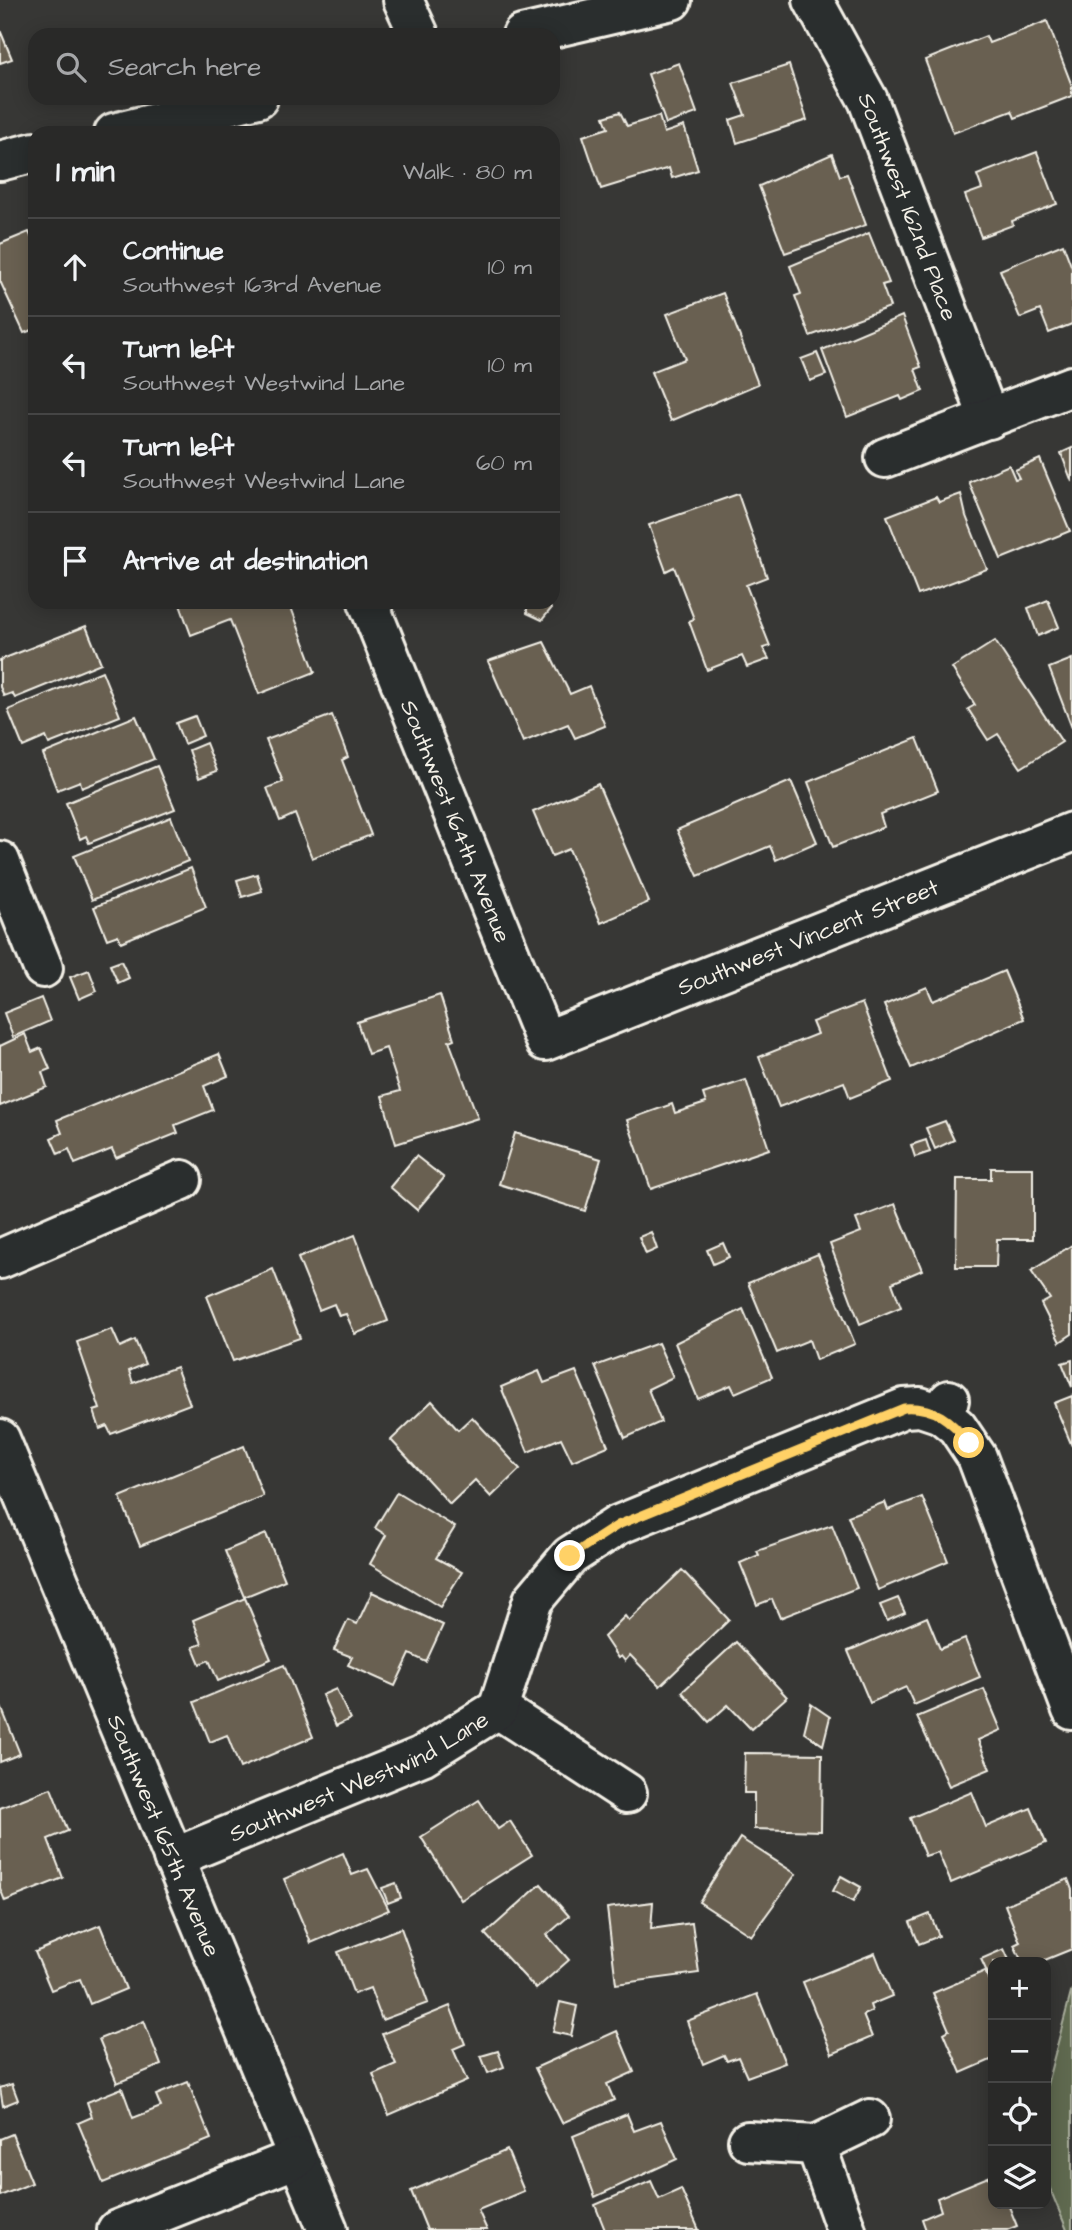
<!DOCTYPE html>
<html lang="en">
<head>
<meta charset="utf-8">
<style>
	body { margin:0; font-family:"Architects Daughter",sans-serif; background:#313130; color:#f1f3f6 }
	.controls { position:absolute; right:21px; bottom:21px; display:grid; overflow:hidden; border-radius:14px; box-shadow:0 4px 18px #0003 }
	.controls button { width:63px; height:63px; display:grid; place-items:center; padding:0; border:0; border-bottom:2px solid #454545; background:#292928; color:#f1f3f6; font:35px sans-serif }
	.stop { position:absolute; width:21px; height:21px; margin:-16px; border:5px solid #ffd166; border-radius:50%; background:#fff }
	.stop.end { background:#ffd166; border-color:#fff; box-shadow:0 2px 7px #0008 }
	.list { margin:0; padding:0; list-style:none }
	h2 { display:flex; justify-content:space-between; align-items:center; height:91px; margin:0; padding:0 28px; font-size:30px }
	h2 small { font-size:23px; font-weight:400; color:#a5a6a8 }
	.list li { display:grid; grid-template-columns:46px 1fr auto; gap:21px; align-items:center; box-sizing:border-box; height:98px; padding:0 28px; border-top:2px solid #454545 }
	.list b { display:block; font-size:26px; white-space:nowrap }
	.list p { margin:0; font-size:23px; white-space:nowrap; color:#a5a6a8 }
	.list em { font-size:23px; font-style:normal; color:#a5a6a8 }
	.icon { flex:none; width:38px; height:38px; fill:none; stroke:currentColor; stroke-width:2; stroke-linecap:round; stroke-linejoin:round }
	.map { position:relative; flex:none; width:1072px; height:2230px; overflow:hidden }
	.search { position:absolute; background:#292928; box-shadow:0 4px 18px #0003; left:28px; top:28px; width:532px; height:77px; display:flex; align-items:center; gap:18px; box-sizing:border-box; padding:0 24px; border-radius:21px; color:#a5a6a8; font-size:26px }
	.panel { position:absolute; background:#292928; box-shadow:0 4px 18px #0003; left:28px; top:126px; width:532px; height:483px; border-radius:21px }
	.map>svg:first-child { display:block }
</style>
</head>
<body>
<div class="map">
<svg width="1072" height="2230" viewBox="0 0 1072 2230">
	<rect width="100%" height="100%" fill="#373735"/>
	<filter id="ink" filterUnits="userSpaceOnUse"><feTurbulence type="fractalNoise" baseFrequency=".0143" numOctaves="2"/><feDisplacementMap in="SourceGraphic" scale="14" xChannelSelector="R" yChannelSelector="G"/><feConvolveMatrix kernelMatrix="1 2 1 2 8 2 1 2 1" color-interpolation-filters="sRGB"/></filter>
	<g filter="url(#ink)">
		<polygon fill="#5e6950" stroke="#a9ad9c" stroke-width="2" points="1072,1989 1072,2230 1067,2230 1046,2179 1046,2088"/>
		<g fill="#696051" stroke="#f4f1e8" stroke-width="2">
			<polygon points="1047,21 1072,86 1072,96 1015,118 1012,111 953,133 925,60 986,36 989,43"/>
			<polygon points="0,30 12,59 0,63"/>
			<polygon points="679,63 697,113 666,124 648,74"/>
			<polygon points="789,65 807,120 737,143 730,120 745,115 733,83"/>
			<polygon points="620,112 627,126 659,116 664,133 684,126 698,170 672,178 669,168 601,189 583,136 608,128 604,117"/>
			<polygon points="1037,152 1057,204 1012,221 1013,225 981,237 965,195 982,189 977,175"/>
			<polygon points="832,154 840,176 847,174 866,225 785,253 759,186"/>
			<polygon points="29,232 35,245 35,329 24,333 0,281 0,244"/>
			<polygon points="869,233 889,283 882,285 890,307 810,336 795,296 801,294 790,266"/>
			<polygon points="1063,244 1072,268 1072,324 1049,333 1040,310 1020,318 1000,270"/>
			<polygon points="723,293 758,384 671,421 651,372 685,359 667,314"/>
			<polygon points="902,316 921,367 915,369 923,391 902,400 900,396 847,417 822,350"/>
			<polygon points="817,353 826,375 810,381 801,359"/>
			<polygon points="1072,448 1072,482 1061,453"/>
			<polygon points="1040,459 1070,531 1001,559 969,482 1009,465 1015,479 1019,478 1015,470"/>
			<polygon points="738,494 767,577 746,585 770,646 763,648 769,659 747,667 742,656 707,670 689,621 694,619 674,567 666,571 649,525"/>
			<polygon points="961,494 966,516 987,569 918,595 887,516 936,497 939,502"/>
			<polygon points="1048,600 1059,627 1038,636 1028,608"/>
			<polygon points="179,602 289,602 315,672 259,694 230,620 191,635"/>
			<polygon points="527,602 548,602 551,609 542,620 527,613"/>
			<polygon points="86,626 101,663 15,698 12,693 4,696 0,687 0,660"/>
			<polygon points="995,641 1062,742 1021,768 998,734 988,740 968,709 975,705 952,668"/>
			<polygon points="544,642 570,694 589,686 605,726 575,738 568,724 523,742 488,661"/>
			<polygon points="1072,659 1072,728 1049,668"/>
			<polygon points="102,671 120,716 49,744 46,737 23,747 8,710"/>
			<polygon points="332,715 348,757 342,760 371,835 312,858 295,814 280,821 267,788 283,782 266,740"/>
			<polygon points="136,716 154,759 82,788 80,781 57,790 43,754"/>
			<polygon points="195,716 203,736 184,744 176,723"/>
			<polygon points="917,738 938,791 880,814 884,827 833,847 808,782"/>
			<polygon points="206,743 217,771 199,778 189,750"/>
			<polygon points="157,766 175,809 89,843 86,836 80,839 66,803"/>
			<polygon points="791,781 817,842 776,860 770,846 698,876 677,830"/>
			<polygon points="598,784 649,902 601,923 569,849 552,856 533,812"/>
			<polygon points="171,817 188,861 92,900 74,856"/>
			<polygon points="191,868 206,907 121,942 118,935 107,939 94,907"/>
			<polygon points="257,874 262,891 242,897 237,880"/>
			<polygon points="121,961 129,978 118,983 110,965"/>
			<polygon points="89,970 97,991 79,999 70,977"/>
			<polygon points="1004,971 1024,1019 911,1068 884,1005 927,987 933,1001"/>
			<polygon points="440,995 454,1039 449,1041 478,1118 396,1144 382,1096 400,1091 386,1048 368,1054 357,1022"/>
			<polygon points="41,998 50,1021 13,1037 4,1013"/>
			<polygon points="862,1003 892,1081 850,1098 844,1082 779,1107 759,1057 817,1034 812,1022"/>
			<polygon points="25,1034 32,1052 41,1048 50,1069 42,1072 47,1087 0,1106 0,1046"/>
			<polygon points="219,1054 228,1076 204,1086 213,1110 175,1125 178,1133 116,1158 112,1149 75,1164 69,1149 58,1154 51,1138 62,1133 57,1120"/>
			<polygon points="746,1080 769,1149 651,1189 627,1120 672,1104 675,1113 706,1103 703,1094"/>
			<polygon points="945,1121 954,1140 935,1149 926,1128"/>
			<polygon points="515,1133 601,1159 585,1211 499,1184"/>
			<polygon points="926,1140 930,1152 915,1157 911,1145"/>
			<polygon points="416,1156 444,1178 417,1210 390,1187"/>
			<polygon points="991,1168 1033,1168 1033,1239 997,1239 996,1267 956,1267 957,1179 991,1179"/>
			<polygon points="895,1204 922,1270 892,1283 901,1307 860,1324 830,1244 861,1232 856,1219"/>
			<polygon points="651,1232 657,1249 646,1254 639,1237"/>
			<polygon points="355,1235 388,1321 355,1334 346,1314 339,1316 334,1304 319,1310 298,1258"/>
			<polygon points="723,1243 729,1257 713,1264 707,1250"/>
			<polygon points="1072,1245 1072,1334 1060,1342 1041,1304 1050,1299 1031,1271"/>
			<polygon points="818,1254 855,1344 816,1360 809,1340 777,1353 748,1283"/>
			<polygon points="273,1269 300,1338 233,1361 207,1296"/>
			<polygon points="743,1309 772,1377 735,1393 731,1385 698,1399 675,1343"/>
			<polygon points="112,1329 120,1347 135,1340 145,1364 129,1371 133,1383 176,1367 190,1404 111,1434 107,1426 100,1429 94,1411 100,1409 77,1342"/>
			<polygon points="658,1343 673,1377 648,1389 661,1422 625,1438 595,1366"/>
			<polygon points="1072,1360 1072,1387 1062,1363"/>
			<polygon points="539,1371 544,1383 576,1371 608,1446 572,1461 561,1438 528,1452 501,1387"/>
			<polygon points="1072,1396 1072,1446 1054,1403"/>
			<polygon points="432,1401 458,1430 472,1417 520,1469 491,1497 475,1480 450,1504 391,1440"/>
			<polygon points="244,1446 263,1496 140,1546 120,1497"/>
			<polygon points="397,1492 455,1527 436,1558 462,1572 440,1607 370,1564 386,1535 375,1528"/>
			<polygon points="922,1497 948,1561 878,1590 848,1516 885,1502 888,1510"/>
			<polygon points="832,1525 857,1588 780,1618 772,1599 757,1605 740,1563 759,1555 757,1551"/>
			<polygon points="266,1534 285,1580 244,1597 225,1551"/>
			<polygon points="682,1570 729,1620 660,1686 630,1655 625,1661 621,1656 618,1658 604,1637 625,1616 629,1621"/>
			<polygon points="372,1592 443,1625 426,1662 410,1654 395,1686 348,1665 352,1657 334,1650 348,1620 357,1624"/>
			<polygon points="245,1598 271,1659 218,1681 209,1660 200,1664 193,1647 202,1644 193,1620"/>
			<polygon points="898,1598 905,1613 887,1621 880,1605"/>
			<polygon points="927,1617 940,1649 965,1639 980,1677 914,1705 906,1687 870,1703 848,1651"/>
			<polygon points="736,1642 787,1697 751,1729 728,1705 709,1722 682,1692"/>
			<polygon points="284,1665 313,1737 240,1768 227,1735 210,1742 194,1702"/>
			<polygon points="336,1689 350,1719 336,1726 322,1695"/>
			<polygon points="984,1689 1001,1730 978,1740 990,1769 949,1786 917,1717"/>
			<polygon points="0,1704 20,1754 0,1762"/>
			<polygon points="811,1704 830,1717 823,1745 804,1732"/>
			<polygon points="745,1753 822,1754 821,1831 754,1829 754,1793 744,1793"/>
			<polygon points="51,1788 68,1831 48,1839 63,1878 5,1901 0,1888 0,1808"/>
			<polygon points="972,1792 986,1827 1031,1808 1046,1843 951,1883 938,1852 925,1856 910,1818"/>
			<polygon points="479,1800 498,1829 510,1821 532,1855 461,1900 421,1837"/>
			<polygon points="740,1838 796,1874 751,1936 699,1902"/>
			<polygon points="343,1853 352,1875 368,1869 389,1910 311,1943 284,1879"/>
			<polygon points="841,1876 861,1887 853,1902 833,1891"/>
			<polygon points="1068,1879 1072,1890 1072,1949 1040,1962 1022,1962 1014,1945 1020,1942 1005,1905"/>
			<polygon points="396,1883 401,1898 388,1903 382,1888"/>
			<polygon points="541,1884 569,1916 547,1935 569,1960 536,1989 485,1934"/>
			<polygon points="653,1902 651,1929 692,1923 699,1973 616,1984 607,1908"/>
			<polygon points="930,1914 939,1936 919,1944 910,1922"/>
			<polygon points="100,1925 126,1989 90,2004 80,1979 51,1990 35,1952"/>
			<polygon points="401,1928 428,2003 382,2020 370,1988 354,1994 338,1952"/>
			<polygon points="1004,1949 1010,1962 993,1962 993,1985 981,1959"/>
			<polygon points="875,1953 892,1996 870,2005 872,2011 863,2015 872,2037 832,2054 803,1982"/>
			<polygon points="985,1971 993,1990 993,2059 961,2073 944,2033 949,2030 933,1993"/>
			<polygon points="757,1994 785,2063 747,2077 738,2057 727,2061 724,2055 703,2064 687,2021"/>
			<polygon points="560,2002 577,2006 571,2036 553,2032"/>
			<polygon points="450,2006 465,2044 453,2049 467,2081 389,2115 373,2074 396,2064 382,2034"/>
			<polygon points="144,2021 161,2065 117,2083 99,2039"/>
			<polygon points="617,2031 634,2072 607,2084 614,2100 562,2123 535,2068"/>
			<polygon points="498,2051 504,2067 488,2073 481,2056"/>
			<polygon points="188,2082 211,2139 103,2183 78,2123 92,2117 87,2102 122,2088 133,2118 161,2107 156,2095"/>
			<polygon points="12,2084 18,2100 3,2106 0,2088"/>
			<polygon points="627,2114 634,2131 661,2121 677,2159 595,2197 573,2136"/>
			<polygon points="12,2134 32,2183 0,2196 0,2139"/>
			<polygon points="507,2150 524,2191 478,2210 487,2230 427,2230 411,2191"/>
			<polygon points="993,2175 993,2204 1008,2204 1017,2226 1007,2230 926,2230 922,2219 941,2211 937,2198"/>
			<polygon points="651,2181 659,2199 681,2189 699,2230 605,2230 595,2205"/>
		</g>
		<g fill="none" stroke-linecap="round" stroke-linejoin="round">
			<defs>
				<g id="minor">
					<polyline points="403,0 419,35"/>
					<path id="s1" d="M813,0L868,100L989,419"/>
					<polyline points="522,35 672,0"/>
					<polyline points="114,133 258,98"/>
					<polyline points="0,161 35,152"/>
					<polyline points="885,458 1072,386"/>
					<path id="s2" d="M368,602L545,1041L1072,832"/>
					<polyline points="0,861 43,968"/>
					<polyline points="0,1259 182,1180"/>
					<polyline points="941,1414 957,1427 977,1457 1072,1710"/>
					<path id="s3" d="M0,1439L328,2230"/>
					<polyline points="498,1709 627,1793"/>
					<path id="s4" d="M173,1858L422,1756L498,1709L533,1600L570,1556L618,1525L904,1408L920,1407L941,1414L949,1400"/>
					<polyline points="748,2141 816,2145"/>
					<polyline points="117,2230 297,2158"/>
					<polyline points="846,2230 816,2145 870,2119"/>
				</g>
			</defs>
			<use href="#minor" stroke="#f4f1e8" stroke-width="44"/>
			<use href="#minor" stroke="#2a2d2e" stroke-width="38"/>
		</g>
	</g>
	<g fill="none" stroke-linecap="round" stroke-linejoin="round" filter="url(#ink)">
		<path stroke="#ffd166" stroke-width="9" d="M570,1556L618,1525L904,1408C934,1406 951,1420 969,1443"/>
	</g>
	<g text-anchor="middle" stroke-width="5" stroke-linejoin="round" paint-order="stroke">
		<g font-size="23" fill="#f4f1e8" stroke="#2a2d2e">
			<text dy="8" stroke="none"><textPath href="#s1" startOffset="228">Southwest 162nd Place</textPath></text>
			<text dy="8" stroke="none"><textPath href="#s2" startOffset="236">Southwest 164th Avenue</textPath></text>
			<text dy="8" stroke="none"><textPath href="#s2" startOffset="756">Southwest Vincent Street</textPath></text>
			<text dy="8" stroke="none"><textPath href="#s4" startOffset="203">Southwest Westwind Lane</textPath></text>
			<text dy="8" stroke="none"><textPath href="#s3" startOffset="429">Southwest 165th Avenue</textPath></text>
		</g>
	</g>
</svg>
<div class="controls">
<button>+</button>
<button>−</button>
<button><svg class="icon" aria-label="locate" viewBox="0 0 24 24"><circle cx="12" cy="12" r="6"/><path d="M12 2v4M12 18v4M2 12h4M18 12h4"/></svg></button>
<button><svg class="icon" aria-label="layers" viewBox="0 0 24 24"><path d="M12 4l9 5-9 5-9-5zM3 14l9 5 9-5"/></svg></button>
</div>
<div class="stop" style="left:969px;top:1443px"></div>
<div class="stop end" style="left:570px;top:1556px"></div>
<div class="search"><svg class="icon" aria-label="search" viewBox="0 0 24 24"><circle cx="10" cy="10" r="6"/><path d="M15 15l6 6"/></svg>Search here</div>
<section class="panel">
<h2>1 min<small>Walk · 80 m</small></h2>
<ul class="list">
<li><svg class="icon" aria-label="ahead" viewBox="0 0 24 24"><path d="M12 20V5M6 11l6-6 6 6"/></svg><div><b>Continue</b><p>Southwest 163rd Avenue</p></div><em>10 m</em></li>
<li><svg class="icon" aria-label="left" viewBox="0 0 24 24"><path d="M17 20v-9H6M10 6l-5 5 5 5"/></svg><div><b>Turn left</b><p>Southwest Westwind Lane</p></div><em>10 m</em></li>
<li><svg class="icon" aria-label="left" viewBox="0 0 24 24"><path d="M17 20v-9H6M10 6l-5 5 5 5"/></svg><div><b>Turn left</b><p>Southwest Westwind Lane</p></div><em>60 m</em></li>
<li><svg class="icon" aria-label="arrive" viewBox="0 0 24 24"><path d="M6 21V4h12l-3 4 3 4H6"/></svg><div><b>Arrive at destination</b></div></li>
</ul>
</section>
</div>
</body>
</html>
